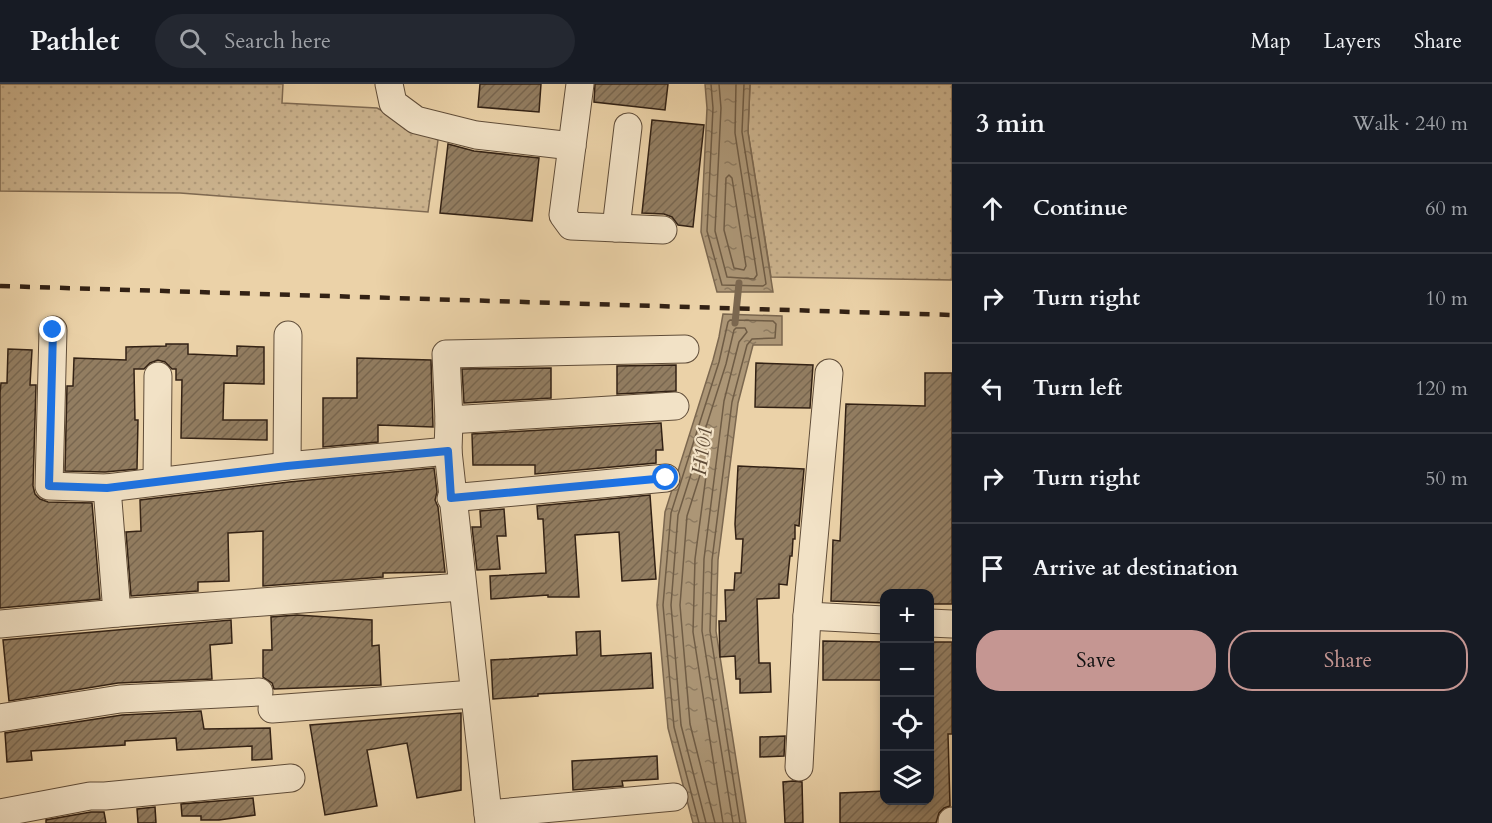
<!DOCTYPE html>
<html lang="en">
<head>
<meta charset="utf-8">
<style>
	body { margin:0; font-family:Cardo,serif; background:#242831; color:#f1f3f6 }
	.controls { position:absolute; right:18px; bottom:18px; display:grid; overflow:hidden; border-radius:12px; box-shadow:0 3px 9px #0003 }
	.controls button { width:54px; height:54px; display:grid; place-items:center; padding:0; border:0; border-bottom:2px solid #363941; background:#171b24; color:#f1f3f6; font:30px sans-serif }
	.stop { position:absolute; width:18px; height:18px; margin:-14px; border:4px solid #1a73e8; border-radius:50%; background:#fff }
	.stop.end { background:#1a73e8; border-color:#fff; box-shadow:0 2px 6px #0008 }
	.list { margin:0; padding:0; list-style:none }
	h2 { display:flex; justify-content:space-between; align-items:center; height:78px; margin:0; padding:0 24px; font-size:26px }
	h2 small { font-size:20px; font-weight:400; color:#9ea1a6 }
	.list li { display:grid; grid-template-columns:39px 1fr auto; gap:18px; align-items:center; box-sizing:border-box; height:90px; padding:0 24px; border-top:2px solid #363941 }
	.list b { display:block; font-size:22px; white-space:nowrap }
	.list em { font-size:20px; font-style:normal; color:#9ea1a6 }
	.actions { display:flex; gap:12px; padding:18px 24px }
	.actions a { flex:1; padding:14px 0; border:2px solid #c59692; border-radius:24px; text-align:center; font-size:21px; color:#c59692 }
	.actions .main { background:#c59692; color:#111 }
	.icon { flex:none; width:33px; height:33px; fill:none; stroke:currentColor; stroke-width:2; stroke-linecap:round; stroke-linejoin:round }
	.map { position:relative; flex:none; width:952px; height:739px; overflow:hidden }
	header { display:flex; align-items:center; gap:36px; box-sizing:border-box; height:84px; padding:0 30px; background:#171b24; border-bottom:2px solid #363941 }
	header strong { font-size:28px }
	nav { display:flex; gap:33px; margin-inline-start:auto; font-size:21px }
	.search { width:420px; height:54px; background:#242831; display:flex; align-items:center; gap:15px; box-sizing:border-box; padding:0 21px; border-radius:33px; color:#9ea1a6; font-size:22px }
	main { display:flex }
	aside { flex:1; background:#171b24 }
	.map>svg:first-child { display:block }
</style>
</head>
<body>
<header>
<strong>Pathlet</strong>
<div class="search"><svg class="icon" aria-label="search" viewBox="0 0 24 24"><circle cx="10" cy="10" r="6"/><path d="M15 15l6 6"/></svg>Search here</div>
<nav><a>Map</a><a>Layers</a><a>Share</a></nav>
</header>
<main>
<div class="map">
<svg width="952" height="739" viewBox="0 0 952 739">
	<defs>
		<pattern id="grass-dots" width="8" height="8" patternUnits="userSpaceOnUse" patternTransform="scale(1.5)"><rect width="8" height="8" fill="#ccb48f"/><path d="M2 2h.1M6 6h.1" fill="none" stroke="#b09a7a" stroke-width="1.8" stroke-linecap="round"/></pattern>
		<pattern id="water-ripples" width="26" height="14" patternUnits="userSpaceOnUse" patternTransform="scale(1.5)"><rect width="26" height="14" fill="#ac9676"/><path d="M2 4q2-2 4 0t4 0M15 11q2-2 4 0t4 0" fill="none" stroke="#8d7a60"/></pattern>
		<pattern id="building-hatch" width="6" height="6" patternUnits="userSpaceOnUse" patternTransform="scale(1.5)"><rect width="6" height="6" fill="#927d61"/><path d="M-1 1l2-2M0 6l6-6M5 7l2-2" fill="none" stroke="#78664f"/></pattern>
	</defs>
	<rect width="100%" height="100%" fill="#ebd2a8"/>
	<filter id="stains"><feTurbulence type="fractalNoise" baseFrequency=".00333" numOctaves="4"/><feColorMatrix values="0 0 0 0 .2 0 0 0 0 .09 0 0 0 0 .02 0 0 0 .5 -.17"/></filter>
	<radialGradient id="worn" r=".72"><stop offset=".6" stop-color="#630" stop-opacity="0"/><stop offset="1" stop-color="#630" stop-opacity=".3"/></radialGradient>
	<g fill="url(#grass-dots)" stroke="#7f6a52" stroke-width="1.5">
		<polygon points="0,0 283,0 282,19 377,24 438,56 428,128 180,109 0,107"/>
		<polygon points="750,0 952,0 952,196 771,193 748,48"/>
	</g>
	<g fill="url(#water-ripples)" stroke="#7b674f" stroke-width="1.5">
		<polygon points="705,0 750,0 748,48 773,208 717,208 701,148 707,24"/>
		<polygon points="723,230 782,232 782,261 753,261 738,319 718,476 716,547 746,739 693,739 668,644 657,521 665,428 713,276 719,253"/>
	</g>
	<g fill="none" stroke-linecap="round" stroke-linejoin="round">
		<g stroke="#6f5c45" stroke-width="1.5">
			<polyline points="711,0 713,24 707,147 722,201 763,202 766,200 765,193 742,48 744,0"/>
			<polyline points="719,0 721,24 715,147 727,193 754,195 757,191 735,49 736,0"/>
			<polygon points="729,91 732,94 746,182 744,186 734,184 724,146 726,94"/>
			<polyline points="699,739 674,643 663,521 671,429 719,278 728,238 730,236 773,237 776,240 775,254 752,255 747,261 732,318 712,476 710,547 740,739"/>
			<polyline points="706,739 681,641 671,521 678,431 726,280 734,246 736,244 745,244 747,248 739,258 724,317 704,475 702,547 733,739"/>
			<polyline points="715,739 690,640 680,521 687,432 700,391 703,389 706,392 695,475 693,548 723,739"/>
		</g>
		<polyline stroke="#7b674f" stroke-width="7" points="735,239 739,199"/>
	</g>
	<g fill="url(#building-hatch)" stroke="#322114" stroke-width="1.5">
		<polygon points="480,0 541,0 539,28 478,23"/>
		<polygon points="595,0 668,0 665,26 594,18"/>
		<polygon points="652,36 704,41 693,143 678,141 672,133 664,130 642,129"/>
		<polygon points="448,60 474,67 539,74 532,137 440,129"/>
		<polygon points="166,260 188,260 188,270 237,272 237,262 264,263 264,300 224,299 223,336 267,336 267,356 181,354 182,296 176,296 176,285 172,285 165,278 158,276 150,279 144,285 134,285 135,336 138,336 137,385 105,388 65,387 67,302 73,302 74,274 126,276 126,263 166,262"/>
		<polygon points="8,265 32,266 30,301 36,301 33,402 35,410 40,415 48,418 92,419 100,515 0,524 0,309 1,299 7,299"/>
		<polygon points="357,274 431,276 433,343 378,341 378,358 323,363 323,314 357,314"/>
		<polygon points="756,279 813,281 810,324 755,323"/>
		<polygon points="676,281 676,307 617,310 617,282"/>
		<polygon points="551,284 551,314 464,319 462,285"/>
		<polygon points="925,289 952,289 952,520 930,520 930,510 885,510 885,519 831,517 833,456 840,457 846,320 925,322"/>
		<polygon points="661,339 663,366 656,366 656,379 535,390 535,381 473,381 472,350"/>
		<polygon points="738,382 804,385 799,442 795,441 795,455 793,455 792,472 790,472 787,501 779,500 779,514 757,515 759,579 770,579 771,608 740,609 740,595 736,595 735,572 720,573 719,537 726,537 725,506 734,506 735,489 741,489 743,455 736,455 735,440"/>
		<polygon points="434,384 437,408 435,416 438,423 445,488 383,489 383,493 263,502 263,447 228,449 229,497 198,498 198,507 131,512 126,448 141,447 140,416 289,398"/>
		<polygon points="650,411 656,495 622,497 619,448 575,451 579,513 548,513 548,511 491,515 490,492 546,489 543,435 538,435 537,422"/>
		<polygon points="504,425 506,452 497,452 500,485 477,486 472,443 481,443 480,427"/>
		<polygon points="297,531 372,536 372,562 379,561 381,601 274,605 272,599 263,593 263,566 272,566 271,533"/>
		<polygon points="231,536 232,559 210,561 212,595 118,599 9,617 3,556"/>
		<polygon points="600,547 601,572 651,569 653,604 538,610 538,612 493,615 491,576 577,571 576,548"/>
		<polygon points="823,557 885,558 885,596 823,596"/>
		<polygon points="930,558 952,558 952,650 948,650 950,722 944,724 939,729 936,739 840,739 840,709 885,707 885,717 930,717"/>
		<polygon points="201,627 204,645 270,644 272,675 252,676 252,662 177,666 176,654 125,657 125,661 31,667 32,676 7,678 5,649 122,631"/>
		<polygon points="461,629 461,706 417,714 407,659 367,666 377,722 325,731 310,641"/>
		<polygon points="785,652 784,672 760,673 760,653"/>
		<polygon points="657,672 658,695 622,697 623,702 573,706 572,677"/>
		<polygon points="793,697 802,698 803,739 785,739 783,698"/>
		<polygon points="253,714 255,731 219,736 201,736 201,732 182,732 181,720"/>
		<polygon points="155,723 156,739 138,739 137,725"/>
		<polygon points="91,728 104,728 106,739 46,739 46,736"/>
	</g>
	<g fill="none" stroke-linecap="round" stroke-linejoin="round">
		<defs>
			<g id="minor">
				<polyline points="389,0 393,19 416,36 476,51 572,62"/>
				<polyline points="580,0 563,131 571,142 663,146"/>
				<polyline points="616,144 628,43"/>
				<polyline points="53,246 49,402 107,404 287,382 448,367 489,739"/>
				<polyline points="449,336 675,322"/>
				<polyline points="448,367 449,336 446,270 685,265"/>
				<polyline points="287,382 288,251"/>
				<polyline points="157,397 158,292"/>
				<polyline points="451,414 666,394"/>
				<polyline points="117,529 461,503"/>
				<polyline points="807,532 884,536"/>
				<polyline points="930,539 952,540"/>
				<polyline points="0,540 117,529 107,404"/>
				<polyline points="272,625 474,610"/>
				<polyline points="0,634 120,615 259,608"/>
				<polyline points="799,683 807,532 829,289"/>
				<polyline points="0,729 90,712 105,712 291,694"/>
				<polyline points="488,730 674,713"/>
				<polyline points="952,739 952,737"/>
			</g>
		</defs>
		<use href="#minor" stroke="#604d39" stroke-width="29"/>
		<use href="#minor" stroke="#f2e2c6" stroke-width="27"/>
		<polyline stroke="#322114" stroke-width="4.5" stroke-dasharray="10 10" stroke-linecap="butt" points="0,202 952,231"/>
	</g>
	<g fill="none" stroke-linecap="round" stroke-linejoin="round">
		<polyline stroke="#1a73e8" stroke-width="8" points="53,246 49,402 107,404 287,382 448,367 451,414 666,394"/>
	</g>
	<g text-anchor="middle" stroke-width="4.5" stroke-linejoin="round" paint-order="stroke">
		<g font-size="21" font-style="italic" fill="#5d4a36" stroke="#f2e2c6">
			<text transform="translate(702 367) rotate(-82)" y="7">H101</text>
		</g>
	</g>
	<rect width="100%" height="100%" filter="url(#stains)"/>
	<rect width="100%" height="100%" fill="url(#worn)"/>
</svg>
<div class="controls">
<button>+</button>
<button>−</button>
<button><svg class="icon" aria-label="locate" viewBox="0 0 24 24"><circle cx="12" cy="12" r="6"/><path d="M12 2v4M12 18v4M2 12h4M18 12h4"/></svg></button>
<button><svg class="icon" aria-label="layers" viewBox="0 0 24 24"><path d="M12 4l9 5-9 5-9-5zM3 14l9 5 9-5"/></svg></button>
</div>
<div class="stop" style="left:666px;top:394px"></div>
<div class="stop end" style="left:53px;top:246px"></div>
</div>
<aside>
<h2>3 min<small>Walk · 240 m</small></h2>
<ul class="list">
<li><svg class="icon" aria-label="ahead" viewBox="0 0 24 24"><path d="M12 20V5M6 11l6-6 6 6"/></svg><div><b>Continue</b></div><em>60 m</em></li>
<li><svg class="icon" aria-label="right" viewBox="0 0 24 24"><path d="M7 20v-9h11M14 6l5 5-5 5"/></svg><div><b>Turn right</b></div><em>10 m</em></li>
<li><svg class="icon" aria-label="left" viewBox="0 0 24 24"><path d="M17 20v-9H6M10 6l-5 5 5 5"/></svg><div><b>Turn left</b></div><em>120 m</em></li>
<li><svg class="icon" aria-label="right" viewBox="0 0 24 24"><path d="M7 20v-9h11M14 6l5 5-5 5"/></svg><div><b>Turn right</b></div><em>50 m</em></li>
<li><svg class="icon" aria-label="arrive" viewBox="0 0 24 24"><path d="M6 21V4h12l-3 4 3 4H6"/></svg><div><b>Arrive at destination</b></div></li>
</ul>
<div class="actions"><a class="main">Save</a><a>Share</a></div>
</aside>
</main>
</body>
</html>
